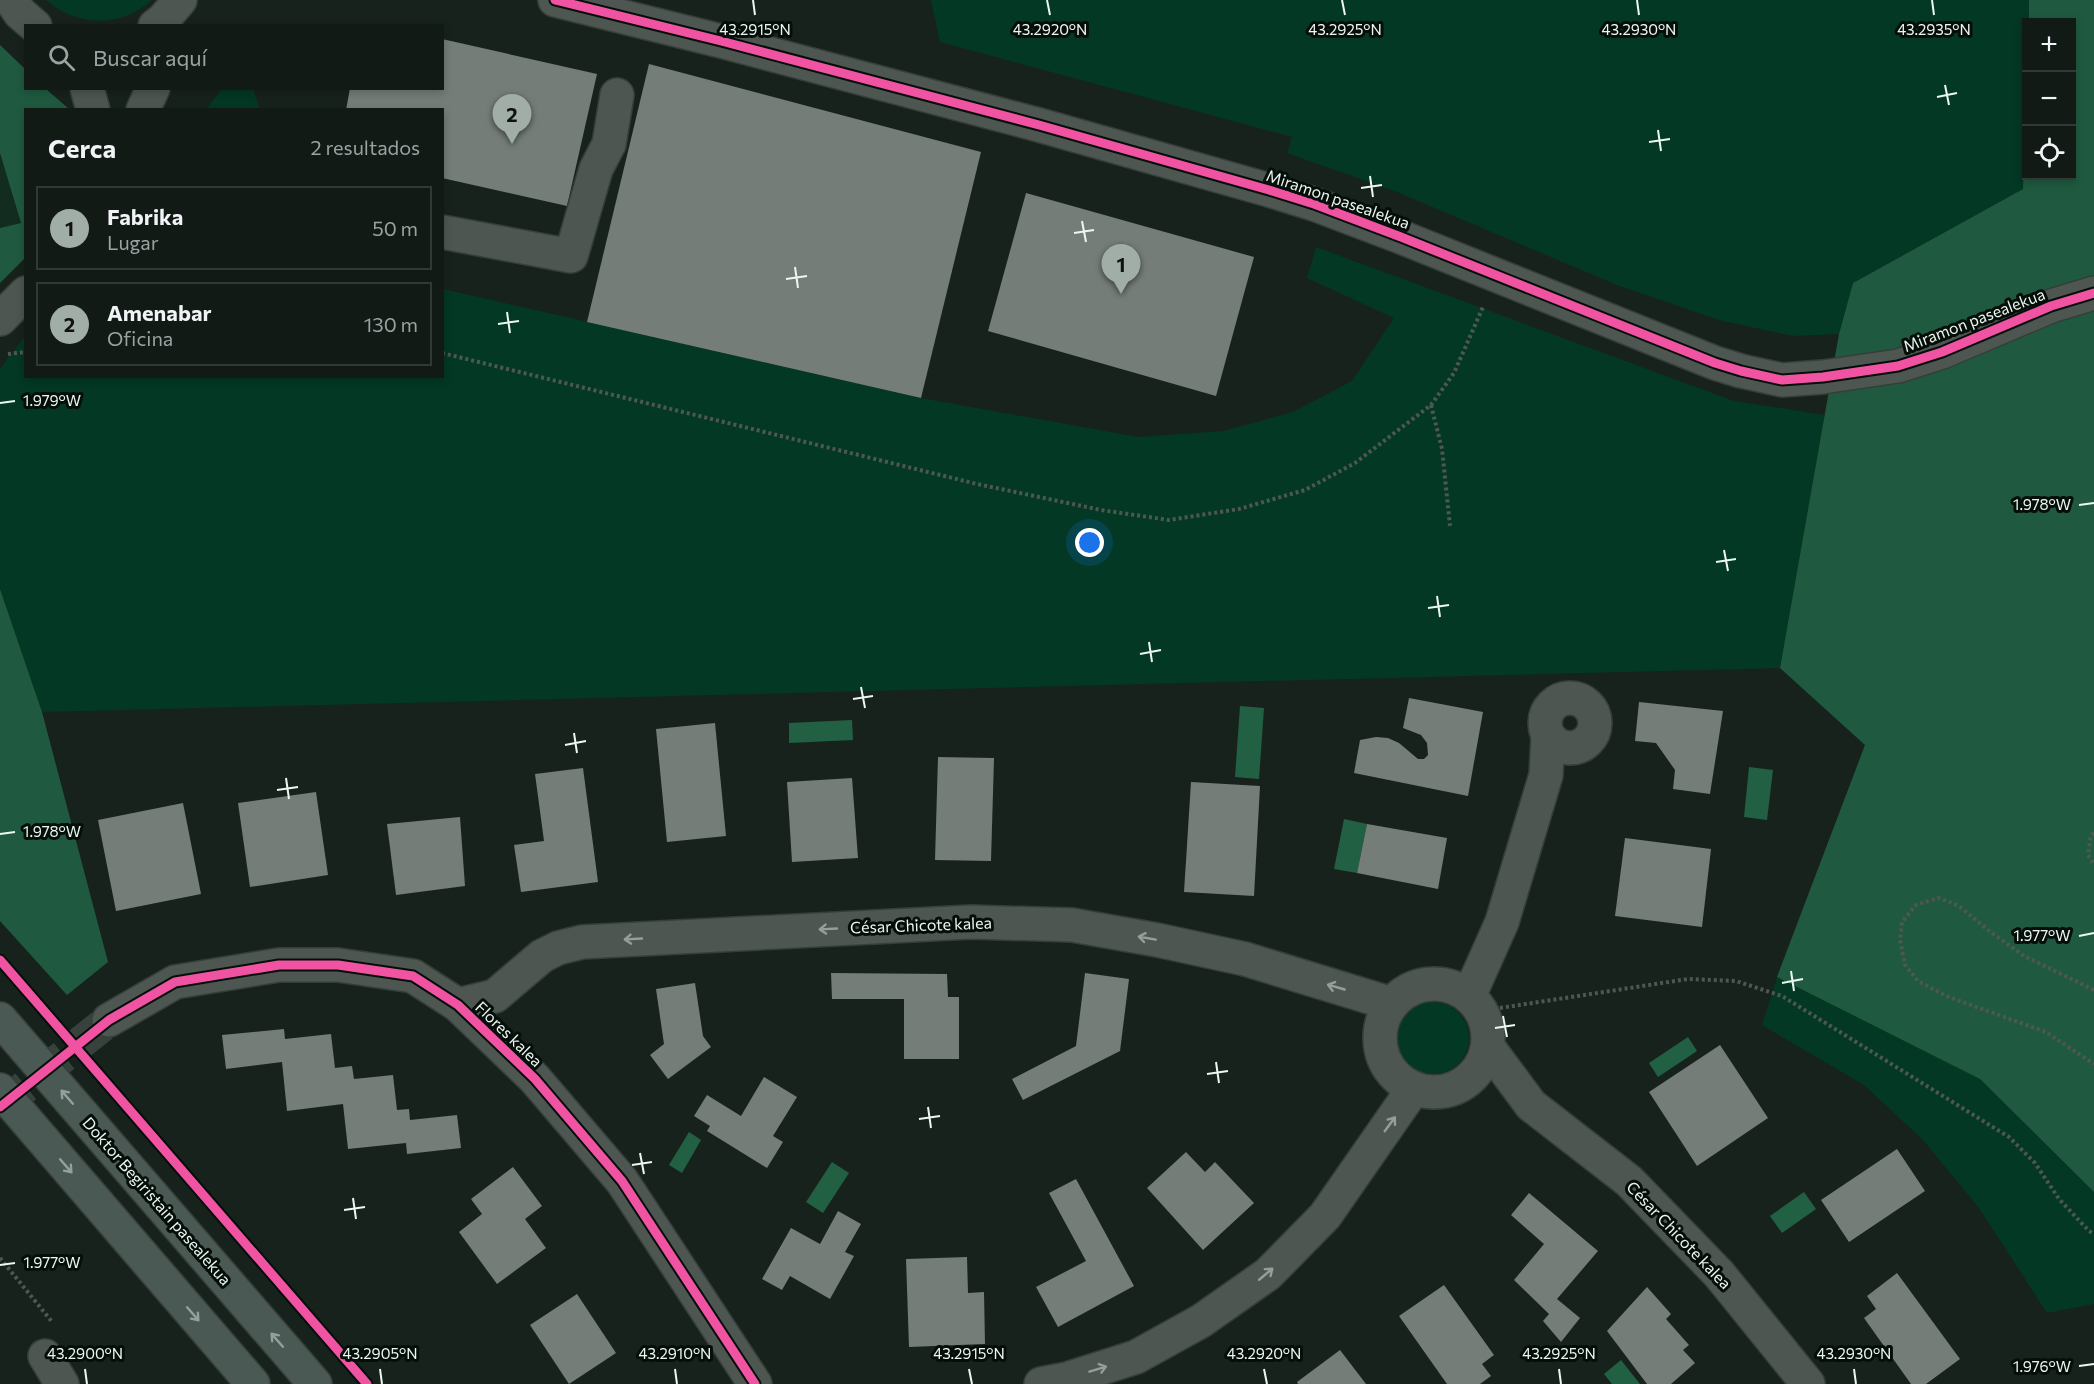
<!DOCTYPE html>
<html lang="es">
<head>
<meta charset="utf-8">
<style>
	body { margin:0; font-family:Commissioner,sans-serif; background:#1b231f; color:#f1f3f6 }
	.controls { position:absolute; right:18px; top:18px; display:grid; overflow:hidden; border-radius:0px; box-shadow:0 3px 9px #0003 }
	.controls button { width:54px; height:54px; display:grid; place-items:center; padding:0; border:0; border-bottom:2px solid #313835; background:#121a16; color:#f1f3f6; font:30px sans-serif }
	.you { position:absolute; left:1090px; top:543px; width:21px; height:21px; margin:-15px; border:4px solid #fff; border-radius:50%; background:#1a73e8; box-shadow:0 0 0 9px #1a73e833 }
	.badge { display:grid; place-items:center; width:39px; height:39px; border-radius:50%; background:#a1ada7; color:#111; font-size:20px; font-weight:700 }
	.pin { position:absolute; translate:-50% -50px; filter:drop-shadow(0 2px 3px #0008) }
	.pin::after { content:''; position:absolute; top:32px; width:21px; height:18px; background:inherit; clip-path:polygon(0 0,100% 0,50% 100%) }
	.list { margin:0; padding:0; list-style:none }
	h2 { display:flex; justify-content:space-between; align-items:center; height:78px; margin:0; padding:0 24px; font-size:26px }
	h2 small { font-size:20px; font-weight:400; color:#9ca1a1 }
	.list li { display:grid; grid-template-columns:39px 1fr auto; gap:18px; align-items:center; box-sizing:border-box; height:84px; margin:0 12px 12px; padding:0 12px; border:2px solid #313835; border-radius:0px }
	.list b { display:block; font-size:22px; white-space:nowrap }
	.list p { margin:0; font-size:20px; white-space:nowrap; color:#9ca1a1 }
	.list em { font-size:20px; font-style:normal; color:#9ca1a1 }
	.icon { flex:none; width:33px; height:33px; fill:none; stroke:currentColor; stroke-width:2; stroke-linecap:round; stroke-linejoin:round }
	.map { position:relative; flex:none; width:2094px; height:1384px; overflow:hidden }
	.search { position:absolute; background:#121a16; box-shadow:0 3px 9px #0003; left:24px; top:24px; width:420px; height:66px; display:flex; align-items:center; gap:15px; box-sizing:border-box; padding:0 21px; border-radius:0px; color:#9ca1a1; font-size:22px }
	.panel { position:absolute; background:#121a16; box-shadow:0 3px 9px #0003; left:24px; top:108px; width:420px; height:270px; border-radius:0px }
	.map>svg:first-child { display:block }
</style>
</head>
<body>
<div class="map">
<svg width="2094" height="1384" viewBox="0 0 2094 1384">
	<rect width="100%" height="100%" fill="#18221d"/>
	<polygon fill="#132c20" points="0,153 21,223 0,228"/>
	<g fill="#033824">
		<path d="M46,0H152C121,28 77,27 46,0Z"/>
		<polygon points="931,0 2029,0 2029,22 2026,22 2023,189 1853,283 1839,334 1794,336 1722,321 1617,285 1397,192 1287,153 1292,137 940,42"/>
		<polygon points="223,88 253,89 260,109 206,109"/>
		<polygon points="1316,247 1734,401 1825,415 1780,668 42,712 0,589 0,369 25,336 26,376 442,376 443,289 921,398 1138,437 1223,431 1293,412 1352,381 1394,318 1307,278"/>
		<polygon points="1777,977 1980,1079 2094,1192 2094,1304 2047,1313 1979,1208 1923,1140 1864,1085 1762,1025"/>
		<circle cx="1433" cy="1038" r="36"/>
	</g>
	<g fill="#1f5a40">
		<polygon points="2029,0 2094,0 2094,1192 1980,1079 1777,977 1865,745 1780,668 1839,334 1853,283 2023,189 2026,89 2026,176 2072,176 2072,22 2029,22"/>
		<polygon points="0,45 25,69 26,88 46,89 69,109 26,110 25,258 0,283 0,228 21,223 0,153"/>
		<polygon points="0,589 42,712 108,962 67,995 0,921"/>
	</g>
	<g fill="#226044">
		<polygon points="1240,706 1264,708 1259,779 1235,777"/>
		<polygon points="852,720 853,740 789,743 789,723"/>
		<polygon points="1749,767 1773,770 1767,820 1744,817"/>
		<polygon points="1344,819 1367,824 1357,873 1334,869"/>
		<polygon points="1688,1037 1697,1051 1658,1077 1649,1063"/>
		<polygon points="689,1132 701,1140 682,1173 669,1165"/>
		<polygon points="832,1162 849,1173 823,1213 806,1202"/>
		<polygon points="1804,1192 1816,1209 1782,1233 1770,1216"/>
		<polygon points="1621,1360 1640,1384 1612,1384 1604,1374"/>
	</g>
	<g fill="#747d78">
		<polygon points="442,39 597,74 567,206 442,178 442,110 346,110 350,88 442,88"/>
		<polygon points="649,64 981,152 921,398 587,322"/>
		<polygon points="1026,193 1254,257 1216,396 988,331"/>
		<polygon points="1409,698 1483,712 1468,796 1354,773 1360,740 1376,737 1388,738 1399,743 1418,759 1424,759 1428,755 1427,743 1421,735 1403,728"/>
		<polygon points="1639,702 1723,711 1710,794 1673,789 1675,770 1656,743 1635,741"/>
		<polygon points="715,723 726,836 667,842 656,729"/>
		<polygon points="938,757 994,758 991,861 935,860"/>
		<polygon points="583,768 598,882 521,892 514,845 544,841 535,774"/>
		<polygon points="852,778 858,858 792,862 787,782"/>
		<polygon points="1191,782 1260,786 1254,896 1184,892"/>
		<polygon points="316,792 328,875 250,887 238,803"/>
		<polygon points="183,803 201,894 116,911 98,820"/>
		<polygon points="460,817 465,886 396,895 387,824"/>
		<polygon points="1367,824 1447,838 1438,889 1357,873"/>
		<polygon points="1625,838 1711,849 1702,927 1615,916"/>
		<polygon points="831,973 947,974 948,997 959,997 959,1059 904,1059 904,999 832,999"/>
		<polygon points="1085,973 1129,979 1120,1051 1023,1100 1012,1079 1076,1046"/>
		<polygon points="695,983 703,1036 711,1047 668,1079 650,1055 664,1044 656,989"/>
		<polygon points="284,1029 285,1039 331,1034 335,1068 352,1066 354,1079 393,1075 397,1110 409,1109 410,1120 457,1115 461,1148 407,1154 406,1143 348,1149 343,1104 287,1111 282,1062 226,1069 222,1035"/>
		<polygon points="1720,1045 1768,1118 1697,1166 1649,1092"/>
		<polygon points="764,1077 797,1097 773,1136 783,1142 767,1168 707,1131 710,1126 694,1116 707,1095 741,1116"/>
		<polygon points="1897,1149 1925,1191 1849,1242 1821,1200"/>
		<polygon points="1186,1152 1205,1172 1215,1162 1254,1203 1203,1250 1147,1188"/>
		<polygon points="513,1167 542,1206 525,1219 546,1248 497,1284 459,1232 482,1214 471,1199"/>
		<polygon points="1076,1179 1134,1286 1058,1327 1036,1287 1086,1261 1049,1193"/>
		<polygon points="1529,1193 1598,1251 1557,1299 1580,1318 1561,1342 1543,1321 1549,1314 1514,1280 1544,1244 1511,1215"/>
		<polygon points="838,1211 861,1224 845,1252 854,1256 830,1299 790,1276 782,1290 762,1279 791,1228 820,1244"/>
		<polygon points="967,1257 968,1293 984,1292 985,1344 909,1347 906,1259"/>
		<polygon points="1897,1273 1960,1359 1926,1384 1911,1384 1864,1318 1876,1309 1867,1296"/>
		<polygon points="1444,1285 1494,1355 1482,1364 1491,1376 1480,1384 1447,1384 1399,1316"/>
		<polygon points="1647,1287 1671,1314 1666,1319 1689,1345 1683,1350 1695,1363 1671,1384 1647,1384 1607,1331"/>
		<polygon points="577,1294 616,1353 569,1384 530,1325"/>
		<polygon points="1340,1350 1366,1384 1298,1384 1297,1382"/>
	</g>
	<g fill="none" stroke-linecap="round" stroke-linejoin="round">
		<polyline stroke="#38423d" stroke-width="33" stroke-dasharray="33 16" stroke-linecap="butt" points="0,1107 109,1020"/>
		<defs>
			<g id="minor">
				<polyline points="11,0 20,13 35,26"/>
				<polyline points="555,0 721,41 1039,125 1269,190 1314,204 1401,237 1715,363 1741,371 1782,380 1823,377 1898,366 1942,352 2051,306 2094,293"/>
				<polyline points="155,26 163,20 180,0"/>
				<polyline points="87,88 93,110"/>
				<polyline points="143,110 153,88"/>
				<polyline points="442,232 571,256 596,169 609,144 617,95"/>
				<polyline points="0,319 26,293"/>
				<circle cx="1570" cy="723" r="25"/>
				<circle cx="1434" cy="1038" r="54"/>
				<polyline points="1469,996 1502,922 1546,775 1548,736"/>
				<polyline points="458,1005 495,996 542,956 558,948 582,942 971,922 1072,925 1157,940 1245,959 1392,1004"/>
				<polyline points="109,1020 175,982 279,965 338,965 413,976 458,1005 535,1079 622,1181 755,1384"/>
				<polyline points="1488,1047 1531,1105 1629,1181 1719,1274 1808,1384"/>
				<polyline points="45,1356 62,1384"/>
				<polyline points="1041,1384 1067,1379 1136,1357 1201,1321 1268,1274 1325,1216 1414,1088"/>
			</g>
			<g id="major">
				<polyline points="0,1019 315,1384"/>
				<polyline points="0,1090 253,1384"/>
			</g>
		</defs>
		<use href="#minor" stroke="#363e39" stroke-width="36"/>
		<use href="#major" stroke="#363e39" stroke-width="36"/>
		<g stroke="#4f5753" stroke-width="4" stroke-dasharray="3 3" stroke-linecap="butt">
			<polyline points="442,353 977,484 1101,510 1169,520 1239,509 1305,490 1355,463 1431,405 1454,373 1483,307"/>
			<polyline points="8,354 26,352"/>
			<polyline points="1431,405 1442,449 1450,526"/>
			<polyline points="2094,833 2091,835 2088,855 2094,864"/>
			<polyline points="2094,990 2024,956 1988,930 1959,906 1939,898 1916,905 1902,922 1900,940 1905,965 1918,981 1946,996 2046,1032 2094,1064"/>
			<polyline points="1500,1008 1688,979 1736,981 1782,996 2009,1137 2035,1163 2059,1199 2089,1231 2094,1234"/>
			<polyline points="0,1258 53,1323"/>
		</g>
		<use href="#minor" stroke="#4e5652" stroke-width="33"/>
		<use href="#major" stroke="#4a5953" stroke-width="33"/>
		<defs>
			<g id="cycleway">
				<polyline points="555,0 721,41 1039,125 1269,190 1314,204 1401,237 1715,363 1741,371 1782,380 1823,377 1898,366 1942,352 2051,306 2094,293"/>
				<polyline points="0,960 367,1384"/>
				<polyline points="0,1107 109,1020 175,982 279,965 338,965 413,976 458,1005 535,1079 622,1181 755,1384"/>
			</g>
		</defs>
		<use href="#cycleway" stroke="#060e09" stroke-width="13"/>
		<use href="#cycleway" stroke="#f153a3" stroke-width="9"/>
	</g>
	<defs><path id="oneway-shaft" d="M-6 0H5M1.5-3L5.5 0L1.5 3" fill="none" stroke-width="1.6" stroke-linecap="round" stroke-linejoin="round" transform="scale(1.5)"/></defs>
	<g stroke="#959f9a">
		<use href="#oneway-shaft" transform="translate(828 929) rotate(177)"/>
		<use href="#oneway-shaft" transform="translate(1147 938) rotate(-170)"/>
		<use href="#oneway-shaft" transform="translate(633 939) rotate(177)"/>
		<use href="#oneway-shaft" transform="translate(1336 987) rotate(-164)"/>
		<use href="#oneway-shaft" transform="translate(1390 1124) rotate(-54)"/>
		<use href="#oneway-shaft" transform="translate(1266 1274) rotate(-40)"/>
		<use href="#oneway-shaft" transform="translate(1098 1369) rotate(-17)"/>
	</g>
	<g stroke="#92a19a">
		<use href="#oneway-shaft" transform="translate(67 1097) rotate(-131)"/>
		<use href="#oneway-shaft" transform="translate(66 1166) rotate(49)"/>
		<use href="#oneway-shaft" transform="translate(193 1314) rotate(49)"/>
		<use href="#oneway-shaft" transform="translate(277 1340) rotate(-131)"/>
	</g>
	<path fill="none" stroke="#ebf8f1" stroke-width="2" d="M753,0L755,15M1047,0L1050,15M1342,0L1345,15M1637,0L1639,15M1932,0L1934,15M1945,85L1949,105M1937,97L1957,93M1658,130L1661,151M1649,142L1670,139M1370,176L1373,197M1361,188L1382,185M1082,221L1086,242M1074,233L1094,230M795,267L798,288M786,279L807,276M507,312L510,333M498,324L519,321M0,403L15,401M2079,505L2094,503M1724,550L1728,571M1716,562L1736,559M1437,596L1440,617M1428,608L1449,605M1149,642L1152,662M1140,654L1161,650M861,687L865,708M853,699L873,696M574,733L577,753M565,745L586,741M286,778L289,799M277,790L298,787M0,834L15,832M2079,936L2094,933M1791,971L1794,991M1782,983L1803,979M1503,1016L1507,1037M1495,1028L1515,1025M1216,1062L1219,1083M1207,1074L1228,1071M928,1107L931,1128M919,1119L940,1116M640,1153L644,1174M632,1165L652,1162M353,1198L356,1219M344,1210L365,1207M0,1265L15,1263M2079,1366L2094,1364M85,1369L87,1384M380,1369L382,1384M675,1369L677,1384M969,1369L972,1384M1264,1369L1267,1384M1559,1369L1561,1384M1854,1369L1856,1384"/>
	<g text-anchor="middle" stroke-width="6" stroke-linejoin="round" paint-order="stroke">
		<g font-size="16" fill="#ebf8f1" stroke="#060e09">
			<text transform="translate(1338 199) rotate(19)" y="6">Miramon pasealekua</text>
			<text transform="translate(1974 320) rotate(-21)" y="6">Miramon pasealekua</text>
			<text transform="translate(921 925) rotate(-2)" y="6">César Chicote kalea</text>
			<text transform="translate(509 1034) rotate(44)" y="6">Flores kalea</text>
			<text transform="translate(157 1201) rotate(49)" y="6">Doktor Begiristain pasealekua</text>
			<text transform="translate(1679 1235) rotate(46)" y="6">César Chicote kalea</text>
		</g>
	</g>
	<g font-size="15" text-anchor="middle" fill="#ebf8f1" stroke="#060e09" stroke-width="6" stroke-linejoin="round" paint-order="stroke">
		<text x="755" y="35">43.2915°N</text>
		<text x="1050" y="35">43.2920°N</text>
		<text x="1345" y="35">43.2925°N</text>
		<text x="1639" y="35">43.2930°N</text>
		<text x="1934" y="35">43.2935°N</text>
		<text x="52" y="406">1.979°W</text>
		<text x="2042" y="510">1.978°W</text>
		<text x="52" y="837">1.978°W</text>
		<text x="2042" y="941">1.977°W</text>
		<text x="52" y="1268">1.977°W</text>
		<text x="85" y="1359">43.2900°N</text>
		<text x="380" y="1359">43.2905°N</text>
		<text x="675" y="1359">43.2910°N</text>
		<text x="969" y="1359">43.2915°N</text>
		<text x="1264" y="1359">43.2920°N</text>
		<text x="1559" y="1359">43.2925°N</text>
		<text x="1854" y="1359">43.2930°N</text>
		<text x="2042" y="1372">1.976°W</text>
	</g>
</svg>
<div class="controls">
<button>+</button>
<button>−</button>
<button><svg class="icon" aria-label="locate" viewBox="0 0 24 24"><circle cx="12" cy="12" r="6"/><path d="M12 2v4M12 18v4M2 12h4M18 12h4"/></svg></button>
</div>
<div class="you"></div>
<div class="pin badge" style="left:1121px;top:294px">1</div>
<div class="pin badge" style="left:512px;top:144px">2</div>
<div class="search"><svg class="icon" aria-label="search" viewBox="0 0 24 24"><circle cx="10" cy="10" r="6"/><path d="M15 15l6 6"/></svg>Buscar aquí</div>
<section class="panel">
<h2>Cerca<small>2 resultados</small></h2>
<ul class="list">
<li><span class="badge">1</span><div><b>Fabrika</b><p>Lugar</p></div><em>50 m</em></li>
<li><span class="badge">2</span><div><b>Amenabar</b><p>Oficina</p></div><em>130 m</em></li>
</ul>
</section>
</div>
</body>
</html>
